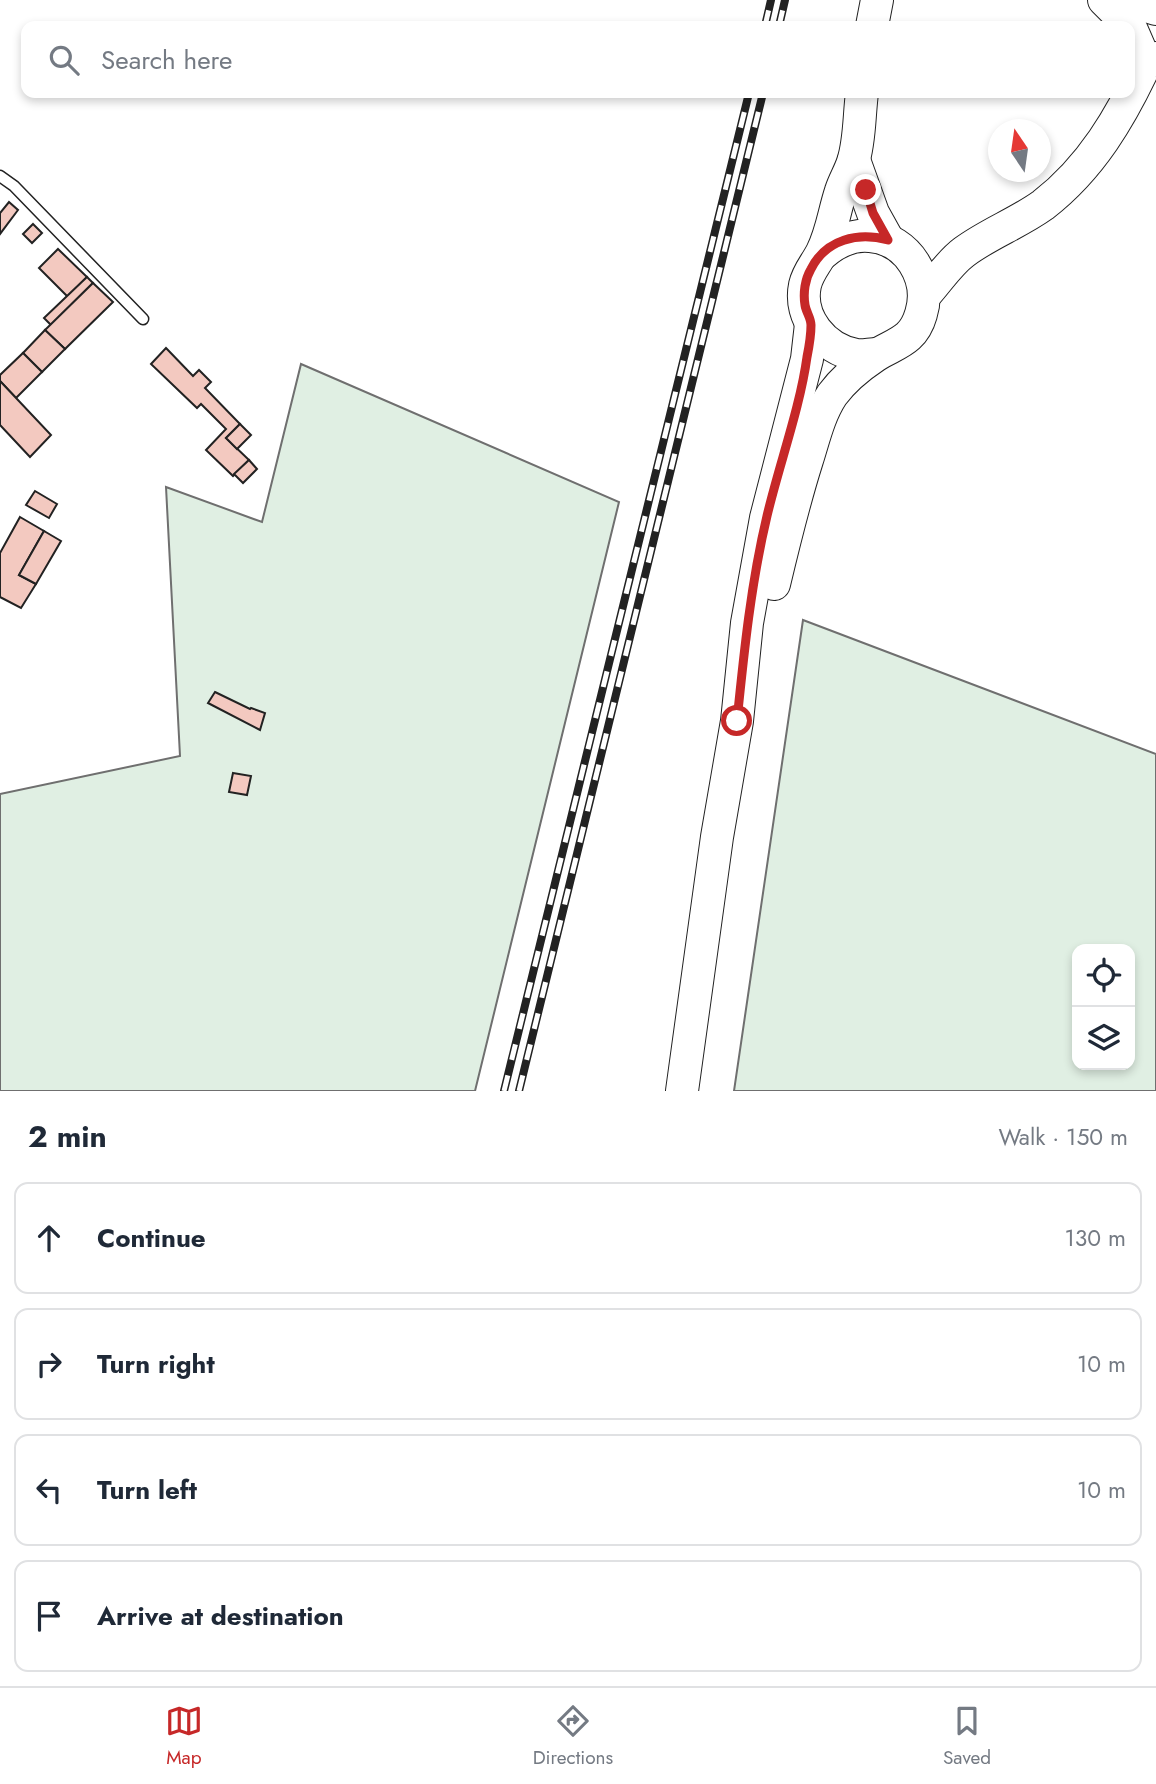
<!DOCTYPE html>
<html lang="en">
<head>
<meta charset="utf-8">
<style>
	body { margin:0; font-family:Jost,sans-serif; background:#f2f2f3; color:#1f2937 }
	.controls { position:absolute; right:21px; bottom:21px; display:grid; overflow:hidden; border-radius:14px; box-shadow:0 4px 10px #0003 }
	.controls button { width:63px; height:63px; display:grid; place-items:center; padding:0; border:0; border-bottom:2px solid #e0e1e3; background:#fff; color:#1f2937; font:35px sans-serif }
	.compass { position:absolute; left:988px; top:119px; width:63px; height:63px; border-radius:50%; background:#fff; box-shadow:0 4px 10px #0003; rotate:347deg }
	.stop { position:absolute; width:21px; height:21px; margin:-16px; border:5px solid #c62828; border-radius:50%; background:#fff }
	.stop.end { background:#c62828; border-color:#fff; box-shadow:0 2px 7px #0008 }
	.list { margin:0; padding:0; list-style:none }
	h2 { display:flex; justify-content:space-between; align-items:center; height:91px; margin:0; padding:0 28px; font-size:30px }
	h2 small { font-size:23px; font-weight:400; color:#747a83 }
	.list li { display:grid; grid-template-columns:46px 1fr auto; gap:21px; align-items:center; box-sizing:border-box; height:112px; margin:0 14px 14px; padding:0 14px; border:2px solid #e0e1e3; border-radius:14px }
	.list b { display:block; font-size:26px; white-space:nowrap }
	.list em { font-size:23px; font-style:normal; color:#747a83 }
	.icon { flex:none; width:38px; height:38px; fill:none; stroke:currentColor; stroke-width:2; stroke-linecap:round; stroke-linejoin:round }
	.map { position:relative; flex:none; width:1156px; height:1091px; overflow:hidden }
	.search { position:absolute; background:#fff; box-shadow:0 4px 10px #0003; left:21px; right:21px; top:21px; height:77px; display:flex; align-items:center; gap:18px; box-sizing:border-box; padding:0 24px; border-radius:14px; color:#747a83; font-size:26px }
	.sheet { height:595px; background:#fff }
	nav { display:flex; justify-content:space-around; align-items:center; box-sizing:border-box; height:98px; border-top:2px solid #e0e1e3; background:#fff; font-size:19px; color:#747a83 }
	nav a { display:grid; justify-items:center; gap:4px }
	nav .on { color:#c62828 }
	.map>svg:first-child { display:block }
</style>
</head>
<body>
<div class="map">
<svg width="1156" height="1091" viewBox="0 0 1156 1091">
	<rect width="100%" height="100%" fill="#fff"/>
	<g fill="#e0efe3" stroke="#6f6f6f" stroke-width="2" fill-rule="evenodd">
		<polygon points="301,364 619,502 475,1091 0,1091 0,794 180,756 166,487 262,522"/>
		<path d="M803,620L1156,754V1091H734ZM1077,949H1130V1065H1077Z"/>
	</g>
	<g fill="#f3c9c0" stroke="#222" stroke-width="2">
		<polygon points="9,202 18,210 0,234 0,213"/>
		<polygon points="33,224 42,233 32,243 23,234"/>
		<polygon points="58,249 87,277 68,297 39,268"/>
		<polygon points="87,277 93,283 51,325 44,318"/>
		<polygon points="93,283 113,302 65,349 45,330"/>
		<polygon points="45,330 65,349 42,372 23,353"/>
		<polygon points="166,348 193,376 199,370 211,382 205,388 240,424 226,438 249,460 233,476 206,450 226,429 201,404 197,408 151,364"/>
		<polygon points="23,353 42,372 16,398 0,381 0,375"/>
		<polygon points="0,381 51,435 30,457 0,425"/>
		<polygon points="240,424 251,435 237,449 226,438"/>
		<polygon points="249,460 257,469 243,483 234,474"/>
		<polygon points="35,491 57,504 49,518 26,505"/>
		<polygon points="20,517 44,531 19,575 36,584 21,608 0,597 0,553"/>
		<polygon points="44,531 61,541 36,584 19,575"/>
		<polygon points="215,692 250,709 251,708 265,713 260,730 208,703"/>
		<polygon points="233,773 251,776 247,795 229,792"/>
	</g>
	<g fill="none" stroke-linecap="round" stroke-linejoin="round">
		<defs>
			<polyline id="lane" points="0,176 14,186 143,319"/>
			<g id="secondary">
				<polyline points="1104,0 1130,26 1146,63"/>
				<polyline points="1127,0 1156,9"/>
				<polyline points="872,26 877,0"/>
				<path d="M862,93C859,115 860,141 853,162C850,172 844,181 841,191C834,212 832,232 822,252C816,264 808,272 805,285C798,318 824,349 856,355C863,356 870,354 877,354"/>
				<polyline points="854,160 873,213 888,240"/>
				<path d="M924,296C937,282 949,263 964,252C988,234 1018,223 1043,205C1091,168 1121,117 1146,63L1156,58"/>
				<path d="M774,584C784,542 794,501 807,460C814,438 819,415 832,395C843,380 860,366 875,356C895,343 913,342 921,314C932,279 908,239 870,236C851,234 836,242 822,254"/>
				<polyline points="682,1091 717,837 737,721 747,623 766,518 807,359 811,324"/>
			</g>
		</defs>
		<use href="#lane" stroke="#222" stroke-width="13"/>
		<use href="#secondary" stroke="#222" stroke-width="34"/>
		<use href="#lane" stroke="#fff" stroke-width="10"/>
		<use href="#secondary" stroke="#fff" stroke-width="32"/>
		<defs>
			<g id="rail">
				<polyline points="765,26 771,0"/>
				<polyline points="779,26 785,0"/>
				<polyline points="504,1091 749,93"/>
				<polyline points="519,1091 763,93"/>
			</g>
		</defs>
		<use href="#rail" stroke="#222" stroke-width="8"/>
		<use href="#rail" stroke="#fff" stroke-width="5" stroke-dasharray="16" stroke-linecap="butt"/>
	</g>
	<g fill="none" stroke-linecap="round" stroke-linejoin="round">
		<path stroke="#c62828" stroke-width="9" d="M737,721C744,652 751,583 767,516C779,465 800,408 807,357C809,347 811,335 811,325C811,318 806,312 805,305C803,293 805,279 811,269C826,239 858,232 888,240L873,213L866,190"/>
	</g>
</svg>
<div class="controls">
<button><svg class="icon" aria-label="locate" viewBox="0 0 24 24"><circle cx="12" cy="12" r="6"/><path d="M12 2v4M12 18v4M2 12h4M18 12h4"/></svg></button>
<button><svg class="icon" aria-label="layers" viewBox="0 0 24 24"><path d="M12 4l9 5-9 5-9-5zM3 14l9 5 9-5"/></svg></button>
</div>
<svg class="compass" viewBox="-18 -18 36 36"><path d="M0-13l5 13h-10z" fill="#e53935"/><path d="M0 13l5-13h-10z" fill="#747a83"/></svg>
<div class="stop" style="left:737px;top:721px"></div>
<div class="stop end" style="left:866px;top:190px"></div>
<div class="search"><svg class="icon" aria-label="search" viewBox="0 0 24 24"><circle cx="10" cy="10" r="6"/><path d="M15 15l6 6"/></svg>Search here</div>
</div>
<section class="sheet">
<h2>2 min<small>Walk · 150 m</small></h2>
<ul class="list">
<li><svg class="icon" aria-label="ahead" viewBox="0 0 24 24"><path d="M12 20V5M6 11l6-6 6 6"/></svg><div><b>Continue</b></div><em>130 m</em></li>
<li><svg class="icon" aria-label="right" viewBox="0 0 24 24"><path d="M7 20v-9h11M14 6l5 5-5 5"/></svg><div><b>Turn right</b></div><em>10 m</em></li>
<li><svg class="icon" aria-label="left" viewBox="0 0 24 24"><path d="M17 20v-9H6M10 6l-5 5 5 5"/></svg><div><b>Turn left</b></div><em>10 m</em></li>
<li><svg class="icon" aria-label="arrive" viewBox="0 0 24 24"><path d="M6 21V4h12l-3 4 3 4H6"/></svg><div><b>Arrive at destination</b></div></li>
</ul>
</section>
<nav>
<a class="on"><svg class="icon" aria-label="map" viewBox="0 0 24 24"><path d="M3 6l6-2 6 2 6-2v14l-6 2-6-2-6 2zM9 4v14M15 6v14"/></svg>Map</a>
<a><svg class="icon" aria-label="directions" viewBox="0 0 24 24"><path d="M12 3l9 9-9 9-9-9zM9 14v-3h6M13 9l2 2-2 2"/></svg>Directions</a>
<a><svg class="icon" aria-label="saved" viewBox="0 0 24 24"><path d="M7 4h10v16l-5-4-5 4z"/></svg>Saved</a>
</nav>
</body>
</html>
